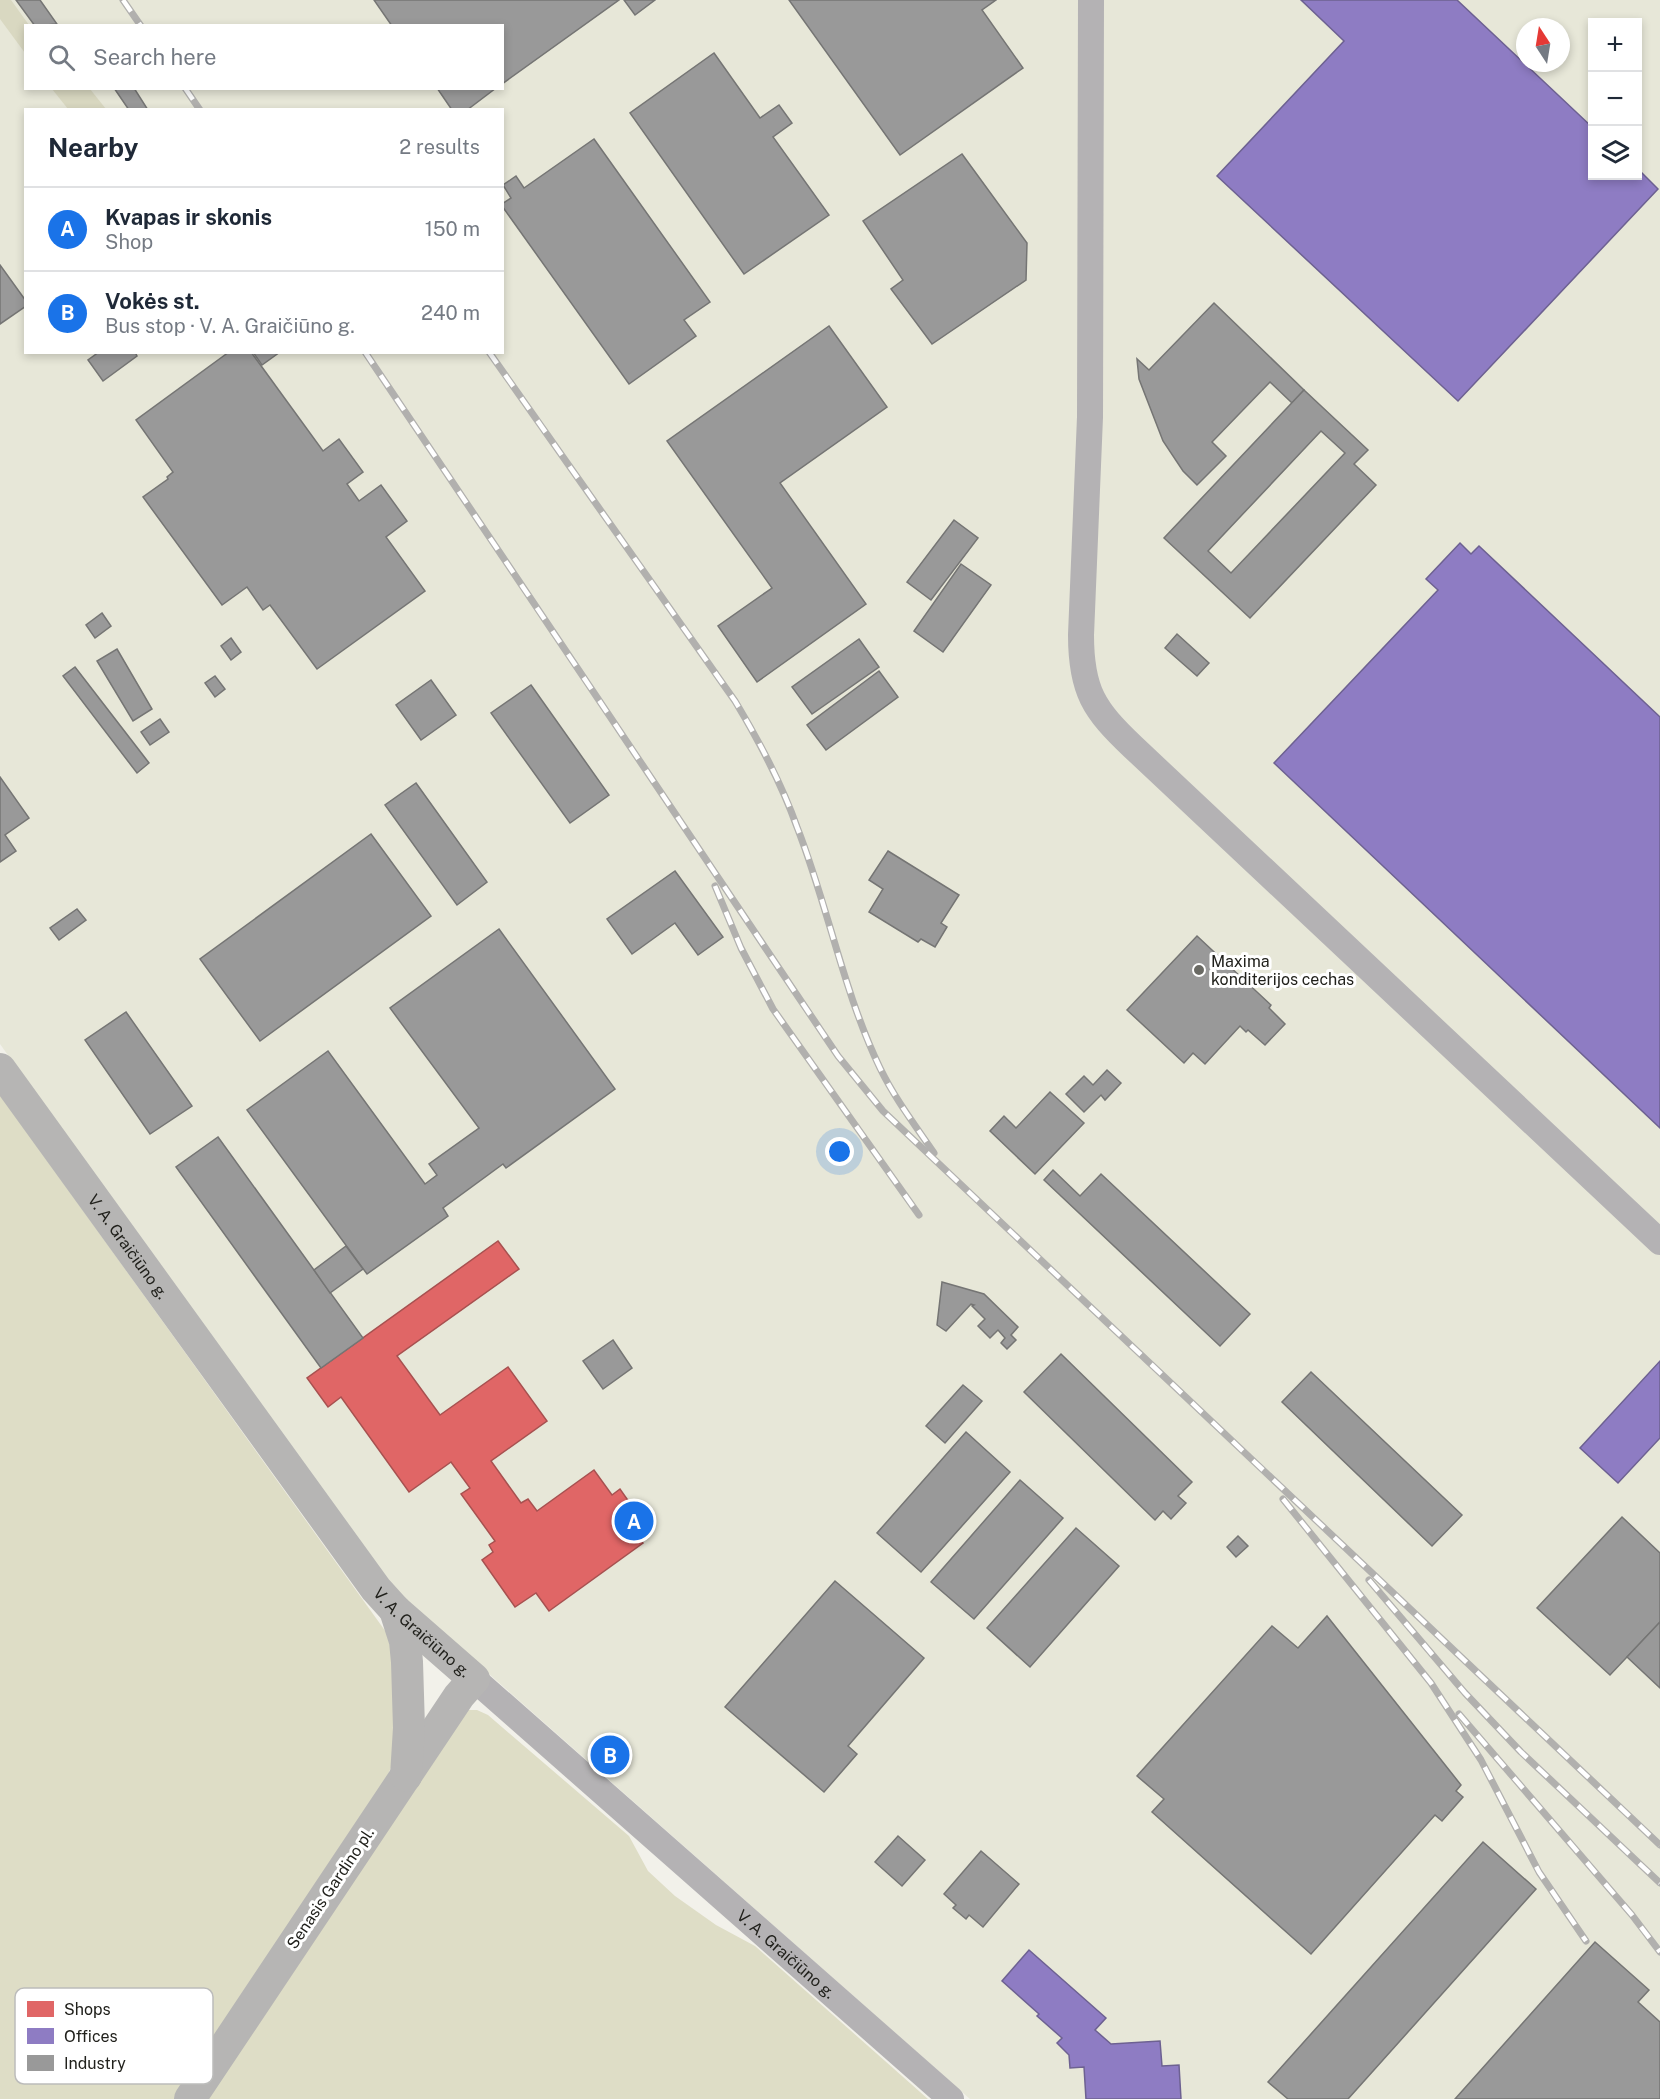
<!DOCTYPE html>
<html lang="en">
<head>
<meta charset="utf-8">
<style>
	body { margin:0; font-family:"Public Sans",sans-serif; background:#f2f2f3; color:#1f2937 }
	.controls { position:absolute; right:18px; top:18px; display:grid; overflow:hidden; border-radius:0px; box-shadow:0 3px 9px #0003 }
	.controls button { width:54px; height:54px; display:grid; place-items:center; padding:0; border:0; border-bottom:2px solid #e0e1e3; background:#fff; color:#1f2937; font:30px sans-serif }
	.compass { position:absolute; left:1516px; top:18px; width:54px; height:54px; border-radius:50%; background:#fff; box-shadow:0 3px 9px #0003; rotate:348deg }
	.you { position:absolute; left:840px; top:1152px; width:21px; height:21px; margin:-15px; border:4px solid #fff; border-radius:50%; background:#1a73e8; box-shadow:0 0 0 9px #1a73e833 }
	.badge { display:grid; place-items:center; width:39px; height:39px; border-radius:50%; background:#1a73e8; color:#fff; font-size:20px; font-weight:700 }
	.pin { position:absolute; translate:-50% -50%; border:3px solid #fff; box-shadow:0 2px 6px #0006 }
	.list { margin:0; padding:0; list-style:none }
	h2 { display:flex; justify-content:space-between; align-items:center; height:78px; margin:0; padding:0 24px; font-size:26px }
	h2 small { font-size:20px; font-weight:400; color:#747a83 }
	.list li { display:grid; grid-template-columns:39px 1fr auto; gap:18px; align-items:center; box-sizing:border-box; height:84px; padding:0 24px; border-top:2px solid #e0e1e3 }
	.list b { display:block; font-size:22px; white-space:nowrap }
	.list p { margin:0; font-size:20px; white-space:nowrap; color:#747a83 }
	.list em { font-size:20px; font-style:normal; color:#747a83 }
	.icon { flex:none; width:33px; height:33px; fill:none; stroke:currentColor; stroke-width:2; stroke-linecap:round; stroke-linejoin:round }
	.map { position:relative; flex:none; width:1660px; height:2099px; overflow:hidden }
	.search { position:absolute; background:#fff; box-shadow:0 3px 9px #0003; left:24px; top:24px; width:480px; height:66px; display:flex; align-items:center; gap:15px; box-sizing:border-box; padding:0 21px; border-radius:0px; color:#747a83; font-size:22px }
	.panel { position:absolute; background:#fff; box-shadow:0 3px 9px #0003; left:24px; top:108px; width:480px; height:246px; border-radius:0px }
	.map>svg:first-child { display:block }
</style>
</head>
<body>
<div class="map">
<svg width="1660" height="2099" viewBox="0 0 1660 2099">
	<rect width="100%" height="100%" fill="#f2f1ea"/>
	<path fill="#e7e7d8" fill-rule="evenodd" d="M0,0H1660V2099H970L402,1597L338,1519L0,1044ZM1592,22H1638V176H1592ZM26,26H502V88H26ZM1525,27H1561V63H1525ZM26,110H502V352H26Z"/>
	<g fill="#deddc6">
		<polygon points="0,1095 391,1639 397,1715 392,1765 381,1792 177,2099 0,2099"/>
		<polygon points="468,1710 477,1710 488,1715 629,1836 648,1871 675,1896 716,1925 755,1946 928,2099 205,2099"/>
	</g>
	<g fill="#d9d8c1">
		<polygon points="0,0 11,0 29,25 26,26 25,53 0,19"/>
		<polygon points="52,89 90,89 106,109 68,109"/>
	</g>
	<polygon fill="#e06666" stroke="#a75150" stroke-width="1.5" points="498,1241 519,1269 397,1356 440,1415 508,1367 547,1421 491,1461 521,1503 528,1499 537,1511 594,1470 612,1495 620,1489 651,1533 641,1540 643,1543 549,1611 536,1593 515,1607 482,1560 493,1552 489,1545 495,1541 461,1494 470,1488 451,1462 409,1492 341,1397 328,1407 307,1378"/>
	<g fill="#8e7cc3" stroke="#6d6191" stroke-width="1.5">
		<polygon points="1301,0 1457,0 1592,127 1592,176 1638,176 1638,169 1658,189 1458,401 1217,176 1344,41"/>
		<polygon points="1460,543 1471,554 1479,546 1660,717 1660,1128 1274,763 1438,590 1426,579"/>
		<polygon points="1660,1361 1660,1438 1618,1483 1580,1448"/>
		<polygon points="1029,1950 1106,2018 1095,2030 1111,2044 1160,2041 1162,2066 1179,2065 1181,2099 1086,2099 1084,2067 1070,2068 1069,2055 1057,2043 1062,2038 1037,2016 1039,2014 1002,1981"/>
	</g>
	<g fill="#999" stroke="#757574" stroke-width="1.5" fill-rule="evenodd">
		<polygon points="16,0 40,0 57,24 35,26"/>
		<polygon points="374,0 619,0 502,84 502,26 392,26"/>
		<polygon points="624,0 655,0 635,15"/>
		<polygon points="789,0 996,0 982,10 1023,68 900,155"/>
		<polygon points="714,53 760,118 779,105 792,123 773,137 829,215 744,274 630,113"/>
		<polygon points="114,88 134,88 148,110 129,110"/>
		<polygon points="437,88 496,88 467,110 452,110"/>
		<polygon points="594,139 710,302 684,320 696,336 629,384 502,206 502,204 511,198 503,185 516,176 524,188"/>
		<polygon points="962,154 1027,243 1026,280 932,344 891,289 903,280 863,221"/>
		<polygon points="0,265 26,301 26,306 0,324"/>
		<polygon points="1214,303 1304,390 1292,403 1270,382 1212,442 1226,456 1197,485 1183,471 1163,441 1139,379 1137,359 1149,370"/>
		<polygon points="829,326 887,407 780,483 866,604 757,682 718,626 772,588 667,441"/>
		<polygon points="99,352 135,352 137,356 103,381 88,360"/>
		<polygon points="229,352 251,352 323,451 339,439 363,472 347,484 359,501 381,485 407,521 386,537 425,591 317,669 270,605 263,610 247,587 222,605 143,497 168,479 167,477 173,472 136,420"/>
		<polygon points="253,352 280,352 262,365"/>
		<path d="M1304,390L1368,450L1354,464L1376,485L1250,618L1164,538ZM1321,431L1345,453L1231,573L1208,551Z"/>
		<polygon points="954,520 978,538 931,600 907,582"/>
		<polygon points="961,564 991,585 943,652 914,631"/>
		<polygon points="102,613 111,626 95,638 86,625"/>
		<polygon points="1177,634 1209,663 1197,676 1165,648"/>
		<polygon points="231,638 241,652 231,660 221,646"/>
		<polygon points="859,639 879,667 812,714 792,687"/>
		<polygon points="117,649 152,709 133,721 97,661"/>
		<polygon points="75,667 149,763 137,773 63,676"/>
		<polygon points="879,671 898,697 826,750 807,725"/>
		<polygon points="215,676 225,689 215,697 205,683"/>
		<polygon points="431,680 456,715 421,740 396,705"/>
		<polygon points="531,685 609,795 570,823 491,713"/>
		<polygon points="160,719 169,732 150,745 141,732"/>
		<polygon points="0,777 29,818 5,835 16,851 0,862"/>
		<polygon points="416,783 487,882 457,905 385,805"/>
		<polygon points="371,834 431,916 260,1041 200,959"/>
		<polygon points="888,851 959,895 941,923 947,927 935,947 921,939 918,942 869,912 883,889 869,880"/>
		<polygon points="675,871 723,937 698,955 675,923 632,954 607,919"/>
		<polygon points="77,909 86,920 59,940 50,928"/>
		<polygon points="499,929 615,1089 506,1168 503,1164 443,1208 448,1216 367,1274 247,1110 328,1051 425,1184 437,1175 429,1164 479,1128 390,1008"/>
		<polygon points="1197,936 1271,1005 1269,1008 1285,1024 1265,1045 1248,1030 1246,1032 1240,1026 1205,1064 1193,1053 1184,1063 1127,1010"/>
		<polygon points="126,1012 192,1106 150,1134 85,1040"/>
		<polygon points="1107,1070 1121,1083 1105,1100 1101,1095 1084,1112 1066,1094 1084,1076 1093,1085"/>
		<polygon points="1050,1092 1084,1123 1035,1174 990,1131 1004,1116 1016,1128"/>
		<polygon points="218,1137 363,1338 321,1368 176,1167"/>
		<polygon points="1053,1170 1080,1196 1101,1174 1250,1314 1220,1346 1044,1180"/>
		<polygon points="346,1246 363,1269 330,1293 314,1270"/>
		<polygon points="942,1282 984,1294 1018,1327 1011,1335 1016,1340 1007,1349 1001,1343 1005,1338 998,1330 990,1338 978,1326 985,1319 972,1306 974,1305 971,1304 946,1331 937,1325"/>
		<polygon points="613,1340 632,1368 603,1389 583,1361"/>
		<polygon points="1061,1354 1192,1482 1178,1496 1186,1503 1171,1519 1163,1511 1155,1520 1024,1392"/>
		<polygon points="1311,1372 1462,1515 1432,1546 1282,1402"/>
		<polygon points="963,1385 982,1401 945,1443 926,1426"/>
		<polygon points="966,1432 1010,1472 921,1572 877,1533"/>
		<polygon points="1020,1480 1063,1518 974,1619 931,1582"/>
		<polygon points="1622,1517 1660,1553 1660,1622 1610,1675 1537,1608"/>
		<polygon points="1076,1528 1119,1566 1030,1667 987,1628"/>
		<polygon points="1238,1536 1248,1546 1236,1557 1227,1547"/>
		<polygon points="835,1581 924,1658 848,1746 857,1754 824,1792 725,1707"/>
		<polygon points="1327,1616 1461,1785 1456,1791 1463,1797 1442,1821 1435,1815 1311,1954 1152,1812 1164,1799 1137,1776 1272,1626 1298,1648"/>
		<polygon points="1660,1622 1660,1688 1627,1657"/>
		<polygon points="898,1836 925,1860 902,1886 875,1862"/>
		<polygon points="1483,1842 1536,1889 1348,2099 1288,2099 1268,2082"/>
		<polygon points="981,1851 1019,1884 983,1927 969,1915 966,1919 953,1908 956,1905 944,1894"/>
		<polygon points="1595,1942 1649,1990 1638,2002 1660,2022 1660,2099 1455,2099"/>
	</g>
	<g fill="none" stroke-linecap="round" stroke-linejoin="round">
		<g stroke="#b4b2b4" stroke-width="26">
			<path d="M1091,0L1090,417L1081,635C1081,691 1094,710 1133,747L1660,1242"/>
			<path id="s1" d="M474,1679L951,2099"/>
		</g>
		<g stroke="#b6b5b4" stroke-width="32">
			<path id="s2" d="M0,1069L376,1589L395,1610L474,1679L459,1696L190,2099"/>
			<polyline points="395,1610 405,1641 407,1662 409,1728 406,1776"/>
		</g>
		<defs>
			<g id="rail">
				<polyline points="123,0 141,26"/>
				<polyline points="185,88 200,110"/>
				<polyline points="365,352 838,1056 883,1111 1660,1845"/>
				<path d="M489,352L735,701C759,741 781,782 797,827C828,906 843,991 880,1068C895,1099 915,1125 934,1153"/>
				<polyline points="715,886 741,948 773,1009 919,1215"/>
				<polyline points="1283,1499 1431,1683 1481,1760 1539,1872 1586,1941"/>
				<polyline points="1369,1580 1465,1693 1521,1752 1660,1883"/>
				<polyline points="1459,1714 1632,1915 1660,1952"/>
			</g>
		</defs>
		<use href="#rail" stroke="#b1b0ae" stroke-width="7"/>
		<use href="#rail" stroke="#fff" stroke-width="4.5" stroke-dasharray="14" stroke-linecap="butt"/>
	</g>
	<circle fill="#6a6a64" stroke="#fff" stroke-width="2" cx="1199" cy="970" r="6"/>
	<g text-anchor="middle" stroke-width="6" stroke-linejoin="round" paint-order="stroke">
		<g font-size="16" fill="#21211c" stroke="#fff" text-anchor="start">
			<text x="1211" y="967">Maxima<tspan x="1211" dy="18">konditerijos cechas</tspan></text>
		</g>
		<g font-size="16" fill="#21211c" stroke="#fff">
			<text dy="6" stroke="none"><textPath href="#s2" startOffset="219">V. A. Graičiūno g.</textPath></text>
			<text dy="6" stroke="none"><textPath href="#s2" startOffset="705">V. A. Graičiūno g.</textPath></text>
			<text transform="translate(330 1888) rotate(-56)" y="6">Senasis Gardino pl.</text>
			<text dy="6" stroke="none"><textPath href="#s1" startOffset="416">V. A. Graičiūno g.</textPath></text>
		</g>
	</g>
	<rect x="15" y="1988" width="198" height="96" rx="9" fill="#fff" stroke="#bcbcbb" stroke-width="1.5"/>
	<rect x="27" y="2001" width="27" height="16" fill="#e06666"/>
	<rect x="27" y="2028" width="27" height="16" fill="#8e7cc3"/>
	<rect x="27" y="2055" width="27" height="16" fill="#999"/>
	<g font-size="16" fill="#21211c">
		<text x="64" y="2015">Shops</text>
		<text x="64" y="2042">Offices</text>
		<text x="64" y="2069">Industry</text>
	</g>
</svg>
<div class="controls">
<button>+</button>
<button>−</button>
<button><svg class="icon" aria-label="layers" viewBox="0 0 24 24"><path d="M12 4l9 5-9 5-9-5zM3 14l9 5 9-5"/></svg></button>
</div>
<svg class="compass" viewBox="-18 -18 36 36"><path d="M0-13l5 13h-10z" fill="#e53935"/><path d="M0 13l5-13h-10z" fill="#747a83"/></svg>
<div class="you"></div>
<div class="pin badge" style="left:634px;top:1521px">A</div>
<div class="pin badge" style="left:610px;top:1755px">B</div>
<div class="search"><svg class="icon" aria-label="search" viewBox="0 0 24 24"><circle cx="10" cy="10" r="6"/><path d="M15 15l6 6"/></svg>Search here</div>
<section class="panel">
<h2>Nearby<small>2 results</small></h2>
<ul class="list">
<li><span class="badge">A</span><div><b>Kvapas ir skonis</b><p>Shop</p></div><em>150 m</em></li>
<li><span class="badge">B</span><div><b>Vokės st.</b><p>Bus stop · V. A. Graičiūno g.</p></div><em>240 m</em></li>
</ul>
</section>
</div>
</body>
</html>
